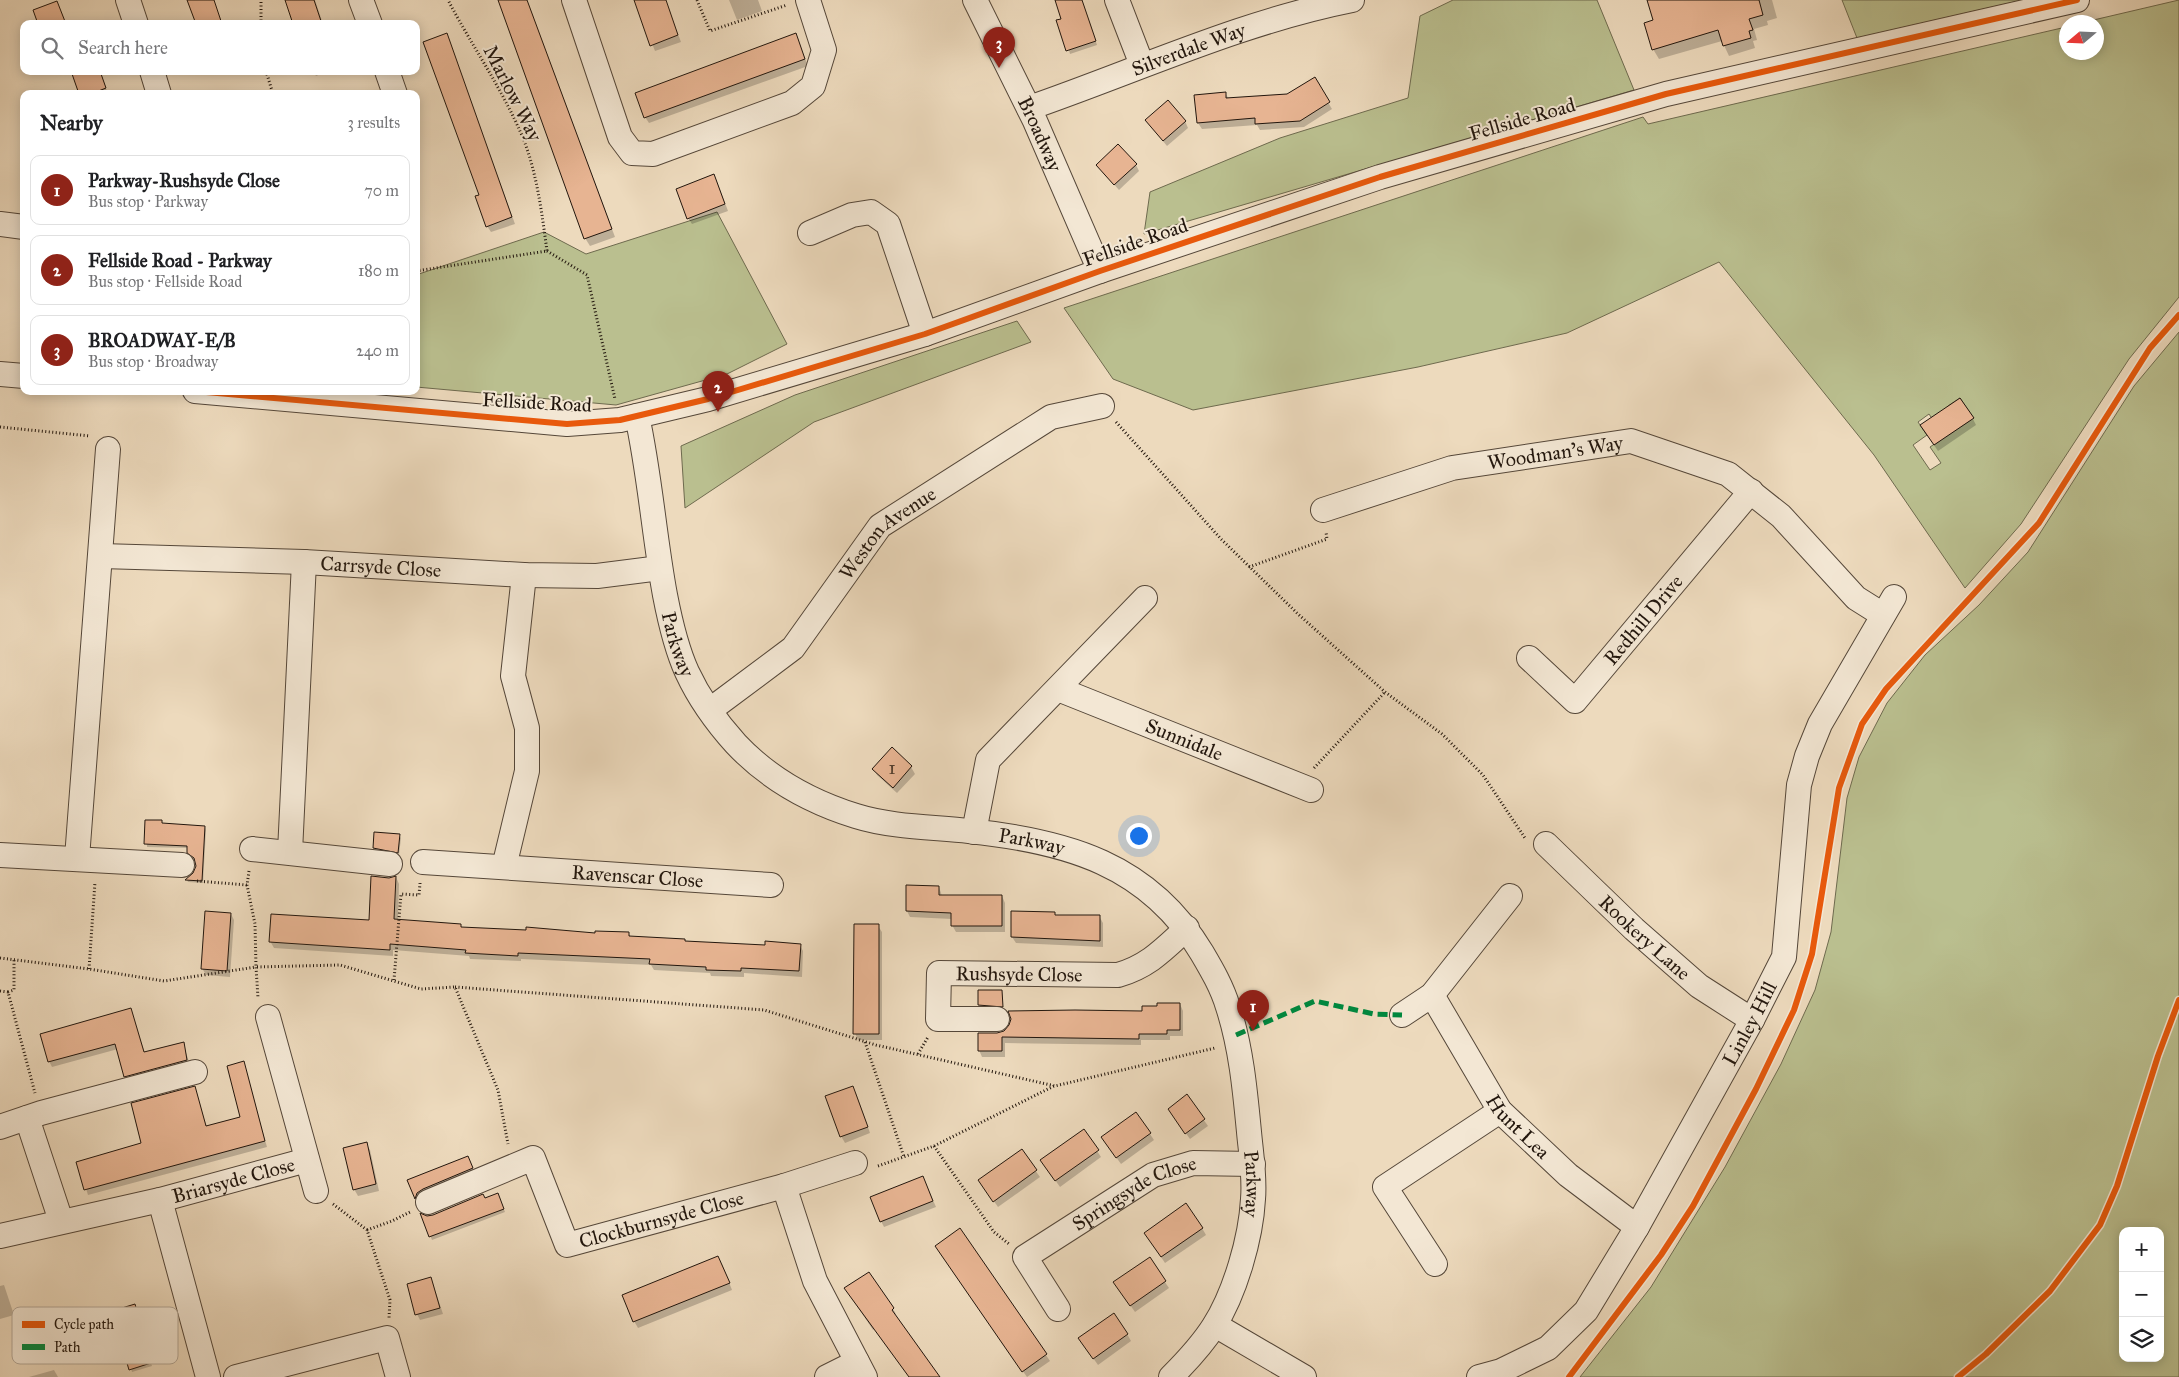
<!DOCTYPE html>
<html lang="en">
<head>
<meta charset="utf-8">
<style>
	body { margin:0; font-family:"IM FELL Great Primer",serif; background:#f6f6f6; color:#202124 }
	.controls { position:absolute; right:15px; bottom:15px; display:grid; overflow:hidden; border-radius:10px; box-shadow:0 2px 12px #0003 }
	.controls button { width:45px; height:45px; display:grid; place-items:center; padding:0; border:0; border-bottom:1px solid #e0e0e0; background:#fff; color:#202124; font:25px sans-serif }
	.compass { position:absolute; left:2059px; top:15px; width:45px; height:45px; border-radius:50%; background:#fff; box-shadow:0 2px 12px #0003; rotate:251deg }
	.you { position:absolute; left:1138px; top:835px; width:18px; height:18px; margin:-12px; border:4px solid #fff; border-radius:50%; background:#1a73e8; box-shadow:0 0 0 8px #1a73e833 }
	.badge { display:grid; place-items:center; width:32px; height:32px; border-radius:50%; background:#8f2418; color:#fff; font-size:16px; font-weight:700 }
	.pin { position:absolute; translate:-50% -41px; filter:drop-shadow(0 1px 2px #0008) }
	.pin::after { content:''; position:absolute; top:26px; width:18px; height:15px; background:inherit; clip-path:polygon(0 0,100% 0,50% 100%) }
	.list { margin:0; padding:0; list-style:none }
	h2 { display:flex; justify-content:space-between; align-items:center; height:65px; margin:0; padding:0 20px; font-size:21px }
	h2 small { font-size:16px; font-weight:400; color:#757577 }
	.list li { display:grid; grid-template-columns:32px 1fr auto; gap:15px; align-items:center; box-sizing:border-box; height:70px; margin:0 10px 10px; padding:0 10px; border:1px solid #e0e0e0; border-radius:10px }
	.list b { display:block; font-size:19px; white-space:nowrap }
	.list p { margin:0; font-size:16px; white-space:nowrap; color:#757577 }
	.list em { font-size:16px; font-style:normal; color:#757577 }
	.icon { flex:none; width:28px; height:28px; fill:none; stroke:currentColor; stroke-width:2; stroke-linecap:round; stroke-linejoin:round }
	.map { position:relative; flex:none; width:2179px; height:1377px; overflow:hidden }
	.search { position:absolute; background:#fff; box-shadow:0 2px 12px #0003; left:20px; top:20px; width:400px; height:55px; display:flex; align-items:center; gap:12px; box-sizing:border-box; padding:0 18px; border-radius:10px; color:#757577; font-size:19px }
	.panel { position:absolute; background:#fff; box-shadow:0 2px 12px #0003; left:20px; top:90px; width:400px; height:305px; border-radius:10px }
	.map>svg:first-child { display:block }
</style>
</head>
<body>
<div class="map">
<svg width="2179" height="1377" viewBox="0 0 2179 1377">
	<rect width="100%" height="100%" fill="#eddabd"/>
	<filter id="stains"><feTurbulence type="fractalNoise" baseFrequency=".004" numOctaves="4"/><feColorMatrix values="0 0 0 0 .2 0 0 0 0 .09 0 0 0 0 .02 0 0 0 .5 -.17"/></filter>
	<radialGradient id="worn" r=".72"><stop offset=".6" stop-color="#630" stop-opacity="0"/><stop offset="1" stop-color="#630" stop-opacity=".3"/></radialGradient>
	<g fill="#babf8f" stroke="#6e6a4e" fill-rule="evenodd">
		<polygon points="1453,0 1597,0 1634,90 1144,234 1150,192 1280,138 1408,98 1420,16"/>
		<polygon points="1842,0 2023,0 1857,38"/>
		<path d="M2179,0V297L2129,359L2021,524L1965,588L1874,455L1719,262L1567,333L1418,367L1193,410L1113,379L1064,308L1643,117L1648,124L2066,27V52H2096V22H2085ZM1960,398L1973,418L1930,447L1941,463L1930,470L1913,445L1927,435L1918,422L1929,414L1935,423L1952,411L1948,406Z"/>
		<polygon points="717,212 787,344 727,374 616,405 416,387 416,275 544,232 586,254"/>
		<polygon points="1017,321 1031,342 814,422 685,508 681,446 795,395"/>
		<path d="M2179,332V1377H1580L1651,1287L1725,1167L1781,1064L1815,990L1831,932L1847,798L1859,757L1887,703L1925,655L1979,605L2028,552L2134,386ZM2123,1231H2160V1358H2123Z"/>
	</g>
	<g fill="#0003">
		<polygon points="287,0 315,0 323,24 296,24"/>
		<polygon points="500,0 527,0 615,237 590,246 585,238"/>
		<polygon points="635,0 665,0 681,42 655,51"/>
		<polygon points="729,0 758,0 762,11 737,20"/>
		<polygon points="1056,0 1082,0 1097,45 1070,54"/>
		<polygon points="1648,0 1772,0 1777,18 1767,21 1768,25 1754,29 1757,40 1753,41 1755,48 1729,56 1722,41 1659,59 1653,49 1654,21"/>
		<polygon points="446,35 515,224 491,232 487,226 480,196"/>
		<polygon points="796,35 808,66 649,123 645,117"/>
		<polygon points="100,71 108,94 80,94"/>
		<polygon points="213,71 223,71 215,74"/>
		<polygon points="313,71 328,71 316,76"/>
		<polygon points="1314,79 1332,109 1304,127 1260,130 1257,125 1202,129 1198,123 1196,96 1225,93 1229,99 1288,95"/>
		<polygon points="1146,120 1185,121 1188,128 1167,146"/>
		<polygon points="1097,165 1136,165 1139,171 1119,190"/>
		<polygon points="717,182 728,211 692,224 688,218"/>
		<polygon points="1973,419 1976,425 1938,451 1925,432"/>
		<polygon points="892,749 911,767 915,774 897,793 877,775 874,769"/>
		<polygon points="146,821 161,821 163,825 205,827 206,830 203,883 188,882 187,880 194,874 197,866 196,860 188,852 188,848 147,847"/>
		<polygon points="399,836 401,838 399,855 376,851 374,848"/>
		<polygon points="396,877 399,884 398,920 460,925 462,928 596,934 628,933 631,937 686,942 766,946 800,945 803,951 802,977 744,973 744,977 711,976 710,973 654,970 651,965 521,959 521,961 470,959 469,956 393,950 393,956 274,948 270,941 370,922 389,879"/>
		<polygon points="939,887 942,896 1002,896 1005,903 1005,932 956,932 952,925 952,919 910,917 907,911"/>
		<polygon points="1054,913 1056,917 1099,916 1103,923 1103,947 1016,943 1012,937"/>
		<polygon points="231,914 234,920 230,977 206,975 202,968"/>
		<polygon points="878,926 882,932 882,1040 858,1040 855,1033"/>
		<polygon points="1002,991 1003,1009 981,1008 979,1005"/>
		<polygon points="1180,1004 1183,1011 1183,1036 1170,1036 1170,1040 1141,1040 1141,1045 1005,1043 1005,1057 982,1057 979,1050 997,1034 1143,1013"/>
		<polygon points="130,1009 145,1053 183,1043 190,1065 128,1080 118,1049 52,1067 49,1061"/>
		<polygon points="243,1063 267,1147 88,1195 78,1163 142,1144 194,1088 207,1127 242,1118"/>
		<polygon points="856,1093 870,1133 845,1143 841,1136"/>
		<polygon points="1187,1096 1208,1126 1190,1139 1173,1115"/>
		<polygon points="1136,1113 1154,1140 1121,1164 1106,1143"/>
		<polygon points="1084,1131 1101,1157 1060,1187 1046,1167"/>
		<polygon points="366,1144 370,1150 379,1191 358,1196 354,1189"/>
		<polygon points="1021,1151 1040,1177 998,1207 984,1187"/>
		<polygon points="469,1160 474,1171 417,1200 409,1181"/>
		<polygon points="923,1177 936,1207 884,1227 881,1221"/>
		<polygon points="499,1198 505,1212 432,1240 422,1215 427,1217 485,1200"/>
		<polygon points="1202,1228 1206,1235 1165,1263 1149,1239"/>
		<polygon points="960,1230 1050,1361 1027,1377 940,1252"/>
		<polygon points="1149,1259 1169,1288 1135,1312 1119,1289"/>
		<polygon points="722,1264 732,1290 638,1328 634,1321"/>
		<polygon points="431,1278 443,1314 420,1320 417,1314"/>
		<polygon points="4,1285 14,1315 0,1319 0,1286"/>
		<polygon points="849,1294 893,1309 896,1314 894,1315 938,1377 910,1377 875,1328 873,1330"/>
		<polygon points="135,1306 152,1366 132,1372 114,1311"/>
		<polygon points="1127,1334 1131,1341 1098,1365 1084,1345"/>
		<polygon points="54,1370 58,1377 29,1377"/>
	</g>
	<g fill="#e7b492" stroke="#22160d">
		<polygon points="187,0 214,0 222,24 196,24"/>
		<polygon points="285,0 314,0 322,24 293,24"/>
		<polygon points="498,0 527,0 612,229 584,239"/>
		<polygon points="634,0 666,0 678,35 650,46"/>
		<polygon points="1055,0 1082,0 1096,41 1066,51 1056,20 1061,19"/>
		<polygon points="1647,0 1759,0 1763,15 1749,19 1753,30 1749,31 1751,38 1723,46 1718,30 1652,50 1644,23 1653,20"/>
		<polygon points="57,1 66,24 38,24 33,10"/>
		<polygon points="447,33 512,217 486,227 475,196 479,195 423,42"/>
		<polygon points="796,33 805,59 644,118 635,93"/>
		<polygon points="71,71 100,71 106,88 91,94 79,94"/>
		<polygon points="1315,77 1330,102 1300,121 1255,124 1255,118 1197,123 1194,95 1226,92 1226,98 1287,94"/>
		<polygon points="1168,100 1186,121 1163,141 1145,120"/>
		<polygon points="1118,144 1137,164 1114,185 1096,165"/>
		<polygon points="714,174 725,204 687,219 676,189"/>
		<polygon points="1960,398 1974,418 1934,445 1920,425"/>
		<polygon points="892,747 912,766 893,788 872,769"/>
		<polygon points="145,820 162,820 162,823 205,826 202,881 185,880 193,873 196,866 194,858 187,853 187,846 144,844"/>
		<polygon points="374,832 400,834 398,853 373,848"/>
		<polygon points="371,876 389,878 396,876 394,919 461,924 461,927 526,930 526,927 595,933 595,931 629,932 629,936 685,939 685,941 765,945 765,941 801,944 799,971 741,968 741,971 706,970 706,967 649,964 650,959 518,953 518,956 465,953 466,950 390,944 390,950 269,942 271,914 369,920"/>
		<polygon points="906,885 939,886 939,895 1002,895 1002,926 951,926 951,913 906,911"/>
		<polygon points="205,911 231,913 227,971 201,969"/>
		<polygon points="1011,911 1055,912 1055,915 1100,915 1100,941 1011,937"/>
		<polygon points="854,924 879,924 879,1034 853,1034"/>
		<polygon points="978,990 1002,990 1003,1007 978,1005"/>
		<polygon points="1157,1003 1180,1003 1180,1030 1167,1030 1167,1034 1139,1034 1139,1039 1002,1037 1002,1051 978,1051 978,1033 997,1033 1004,1031 1009,1025 1011,1019 1008,1011 1075,1010 1142,1011 1142,1006 1157,1006"/>
		<polygon points="131,1008 144,1052 184,1042 187,1060 124,1077 115,1044 48,1062 40,1034"/>
		<polygon points="244,1061 265,1141 84,1190 76,1162 141,1143 131,1103 195,1086 206,1126 240,1117 227,1066"/>
		<polygon points="853,1086 868,1127 840,1137 825,1096"/>
		<polygon points="1187,1094 1205,1119 1185,1134 1168,1109"/>
		<polygon points="1136,1112 1151,1133 1116,1158 1101,1137"/>
		<polygon points="1084,1129 1099,1150 1055,1181 1040,1160"/>
		<polygon points="367,1142 376,1184 353,1190 343,1148"/>
		<polygon points="1022,1149 1037,1170 993,1202 978,1180"/>
		<polygon points="468,1156 473,1168 423,1189 417,1193 415,1199 407,1180"/>
		<polygon points="923,1176 933,1201 880,1222 870,1197"/>
		<polygon points="498,1193 504,1209 429,1237 420,1213 427,1216 433,1215 483,1194 485,1198"/>
		<polygon points="1186,1203 1203,1228 1161,1257 1144,1233"/>
		<polygon points="960,1228 1047,1354 1022,1372 935,1246"/>
		<polygon points="718,1256 730,1283 633,1322 622,1295"/>
		<polygon points="1150,1257 1166,1281 1130,1306 1113,1282"/>
		<polygon points="869,1272 894,1308 892,1310 940,1377 909,1377 844,1288"/>
		<polygon points="431,1277 440,1308 415,1315 407,1284"/>
		<polygon points="135,1304 151,1363 129,1370 112,1311"/>
		<polygon points="1114,1313 1128,1334 1093,1359 1078,1338"/>
	</g>
	<g fill="none" stroke-linecap="round" stroke-linejoin="round">
		<defs>
			<g id="minor">
				<polyline points="128,0 136,24"/>
				<polyline points="361,0 370,24"/>
				<polyline points="574,0 620,137 632,153 653,154 792,103 813,86 824,50 808,0"/>
				<path id="s1" d="M975,0L1035,121L1100,271"/>
				<polyline points="1117,0 1142,65"/>
				<polyline points="152,71 159,94"/>
				<polyline points="387,71 395,94"/>
				<path id="s2" d="M1029,108C1136,71 1241,22 1352,0"/>
				<polyline points="0,224 24,227"/>
				<polyline points="810,233 852,215 871,212 888,224 925,334"/>
				<polyline points="0,374 24,376"/>
				<polyline points="195,391 567,424 620,420 708,399 925,334 1100,271 1380,177 1666,94 2077,0"/>
				<path id="s3" d="M637,416C650,475 654,536 665,595C670,621 676,648 687,672C699,698 717,723 736,744C768,778 811,802 856,816C891,827 932,827 969,831C1066,841 1149,864 1202,953C1212,970 1222,987 1228,1007C1241,1047 1245,1090 1249,1132C1251,1154 1255,1177 1253,1199C1251,1238 1235,1293 1214,1326C1202,1345 1186,1362 1171,1377"/>
				<path id="s4" d="M1323,510L1452,468L1631,441L1728,474L1781,516L1856,598L1883,615"/>
				<path id="s5" d="M101,556L304,562L524,575L597,576L660,568"/>
				<path id="s6" d="M1529,658L1575,701L1751,491"/>
				<path id="s7" d="M1058,689L1311,790"/>
				<path id="s8" d="M710,710L793,648L880,526L1051,417L1102,406"/>
				<polyline points="974,832 988,760 1145,598"/>
				<path id="s9" d="M1546,844L1634,929L1699,986L1752,1020"/>
				<polyline points="252,849 390,864"/>
				<polyline points="290,852 304,562"/>
				<polyline points="0,855 182,865"/>
				<polyline points="77,858 108,449"/>
				<path id="s10" d="M423,862L771,885"/>
				<polyline points="504,867 527,771 527,728 513,676 524,575"/>
				<path id="s11" d="M1432,995L1500,1111L1568,1175L1637,1227"/>
				<polyline points="1402,1015 1432,995 1510,896"/>
				<polyline points="268,1017 316,1191"/>
				<path id="s12" d="M997,1019H938L939,973L1118,975C1149,966 1164,949 1187,928"/>
				<polyline points="27,1118 61,1221"/>
				<polyline points="0,1127 41,1113 195,1072"/>
				<polyline points="784,1186 815,1281 865,1377"/>
				<polyline points="160,1200 208,1377"/>
				<path id="s13" d="M428,1202L533,1158L567,1245L784,1186L855,1163"/>
				<path id="s14" d="M0,1236L160,1200L307,1160"/>
				<polyline points="1435,1264 1385,1187 1500,1111"/>
				<path id="s15" d="M1058,1309L1025,1257L1153,1175L1193,1163L1253,1164"/>
				<polyline points="1215,1325 1304,1377"/>
				<polyline points="236,1377 387,1338 398,1377"/>
				<polyline points="827,1377 857,1362"/>
				<path id="s16" d="M1479,1377L1501,1371L1548,1348L1586,1311L1637,1227L1752,1020L1784,957L1799,785L1807,756L1820,724L1894,597"/>
			</g>
		</defs>
		<use href="#minor" stroke="#554739" stroke-width="26"/>
		<g stroke="#22160d" stroke-width="3" stroke-dasharray="1 2.5" stroke-linecap="butt">
			<polyline points="697,0 710,31 787,5"/>
			<polyline points="261,24 261,0"/>
			<polyline points="266,71 273,94"/>
			<polyline points="547,251 587,275 615,399"/>
			<path d="M416,271L547,251C542,214 537,173 523,138C503,90 472,46 448,0"/>
			<polyline points="1116,422 1221,539 1298,614 1385,692 1442,734 1483,775 1525,838"/>
			<polyline points="0,427 90,436"/>
			<polyline points="1249,567 1327,539 1326,532"/>
			<polyline points="1314,768 1385,692"/>
			<polyline points="249,871 247,885 255,924 256,967 340,965 421,989 455,987 498,1090 508,1144"/>
			<polyline points="197,881 247,885"/>
			<polyline points="0,958 89,969 164,981 256,967 258,998"/>
			<polyline points="89,969 95,882"/>
			<polyline points="394,980 401,894 419,895 420,883"/>
			<polyline points="455,987 764,1010 876,1045 1055,1086 1215,1048"/>
			<polyline points="0,991 8,992 35,1093"/>
			<polyline points="8,992 14,990 14,960"/>
			<polyline points="865,1042 904,1157"/>
			<polyline points="918,1054 928,1037"/>
			<polyline points="934,1146 994,1232 1009,1244"/>
			<polyline points="878,1166 934,1146 1054,1086"/>
			<polyline points="333,1204 367,1230 390,1300 389,1318"/>
			<polyline points="367,1230 392,1221 410,1212"/>
		</g>
		<use href="#minor" stroke="#f3e7d4" stroke-width="24"/>
		<polyline stroke="#00873e" stroke-width="5" stroke-dasharray="10 5" stroke-linecap="butt" points="1236,1035 1315,1001 1374,1014 1402,1015"/>
		<defs>
			<g id="cycleway">
				<polyline points="195,391 567,424 620,420 708,399 925,334 1100,271 1380,177 1666,94 2077,0"/>
				<polyline points="1569,1377 1661,1255 1693,1206 1756,1089 1794,1010 1812,954 1839,788 1862,724 1886,689 2039,523 2150,348 2179,315"/>
				<polyline points="1958,1377 1986,1354 2050,1291 2100,1225 2117,1186 2158,1056 2179,1000"/>
			</g>
		</defs>
		<use href="#cycleway" stroke="#f3e7d4" stroke-width="9"/>
		<use href="#cycleway" stroke="#e8590c" stroke-width="6"/>
	</g>
	<g text-anchor="middle" stroke-width="4" stroke-linejoin="round" paint-order="stroke">
		<g font-size="18" fill="#533e2e">
			<text x="892" y="774">1</text>
		</g>
		<g font-size="20" fill="#22160d" stroke="#f3e7d4">
			<text dy="7" stroke="none"><textPath href="#s2" startOffset="170">Silverdale Way</textPath></text>
			<text transform="translate(513 93) rotate(63)" y="7">Marlow Way</text>
			<text transform="translate(1522 119) rotate(-16)" y="7">Fellside Road</text>
			<text dy="7" stroke="none"><textPath href="#s1" startOffset="149">Broadway</textPath></text>
			<text transform="translate(1135 242) rotate(-19)" y="7">Fellside Road</text>
			<text transform="translate(537 402) rotate(3)" y="7">Fellside Road</text>
			<text dy="7" stroke="none"><textPath href="#s4" startOffset="240">Woodman's Way</textPath></text>
			<text dy="7" stroke="none"><textPath href="#s8" startOffset="254">Weston Avenue</textPath></text>
			<text dy="7" stroke="none"><textPath href="#s5" startOffset="280">Carrsyde Close</textPath></text>
			<text dy="7" stroke="none"><textPath href="#s6" startOffset="169">Redhill Drive</textPath></text>
			<text dy="7" stroke="none"><textPath href="#s3" startOffset="232">Parkway</textPath></text>
			<text dy="7" stroke="none"><textPath href="#s7" startOffset="136">Sunnidale</textPath></text>
			<text dy="7" stroke="none"><textPath href="#s3" startOffset="668">Parkway</textPath></text>
			<text dy="7" stroke="none"><textPath href="#s10" startOffset="215">Ravenscar Close</textPath></text>
			<text dy="7" stroke="none"><textPath href="#s9" startOffset="136">Rookery Lane</textPath></text>
			<text dy="7" stroke="none"><textPath href="#s12" startOffset="185">Rushsyde Close</textPath></text>
			<text dy="7" stroke="none"><textPath href="#s16" startOffset="459">Linley Hill</textPath></text>
			<text dy="7" stroke="none"><textPath href="#s11" startOffset="158">Hunt Lea</textPath></text>
			<text dy="7" stroke="none"><textPath href="#s14" startOffset="240">Briarsyde Close</textPath></text>
			<text dy="7" stroke="none"><textPath href="#s3" startOffset="1118">Parkway</textPath></text>
			<text dy="7" stroke="none"><textPath href="#s15" startOffset="189">Springsyde Close</textPath></text>
			<text dy="7" stroke="none"><textPath href="#s13" startOffset="305">Clockburnsyde Close</textPath></text>
		</g>
	</g>
	<rect x="12" y="1307" width="166" height="57" rx="8" fill="#f3e7d4" stroke="#b4a898" stroke-width="1"/>
	<rect x="22" y="1321" width="23" height="7" fill="#e8590c"/>
	<rect x="22" y="1344" width="23" height="6" fill="#00873e"/>
	<g font-size="14" fill="#22160d">
		<text x="54" y="1329">Cycle path</text>
		<text x="54" y="1352">Path</text>
	</g>
	<rect width="100%" height="100%" filter="url(#stains)"/>
	<rect width="100%" height="100%" fill="url(#worn)"/>
</svg>
<div class="controls">
<button>+</button>
<button>−</button>
<button><svg class="icon" aria-label="layers" viewBox="0 0 24 24"><path d="M12 4l9 5-9 5-9-5zM3 14l9 5 9-5"/></svg></button>
</div>
<svg class="compass" viewBox="-18 -18 36 36"><path d="M0-13l5 13h-10z" fill="#e53935"/><path d="M0 13l5-13h-10z" fill="#757577"/></svg>
<div class="you"></div>
<div class="pin badge" style="left:1253px;top:1031px">1</div>
<div class="pin badge" style="left:718px;top:412px">2</div>
<div class="pin badge" style="left:999px;top:68px">3</div>
<div class="search"><svg class="icon" aria-label="search" viewBox="0 0 24 24"><circle cx="10" cy="10" r="6"/><path d="M15 15l6 6"/></svg>Search here</div>
<section class="panel">
<h2>Nearby<small>3 results</small></h2>
<ul class="list">
<li><span class="badge">1</span><div><b>Parkway-Rushsyde Close</b><p>Bus stop · Parkway</p></div><em>70 m</em></li>
<li><span class="badge">2</span><div><b>Fellside Road - Parkway</b><p>Bus stop · Fellside Road</p></div><em>180 m</em></li>
<li><span class="badge">3</span><div><b>BROADWAY-E/B</b><p>Bus stop · Broadway</p></div><em>240 m</em></li>
</ul>
</section>
</div>
</body>
</html>
